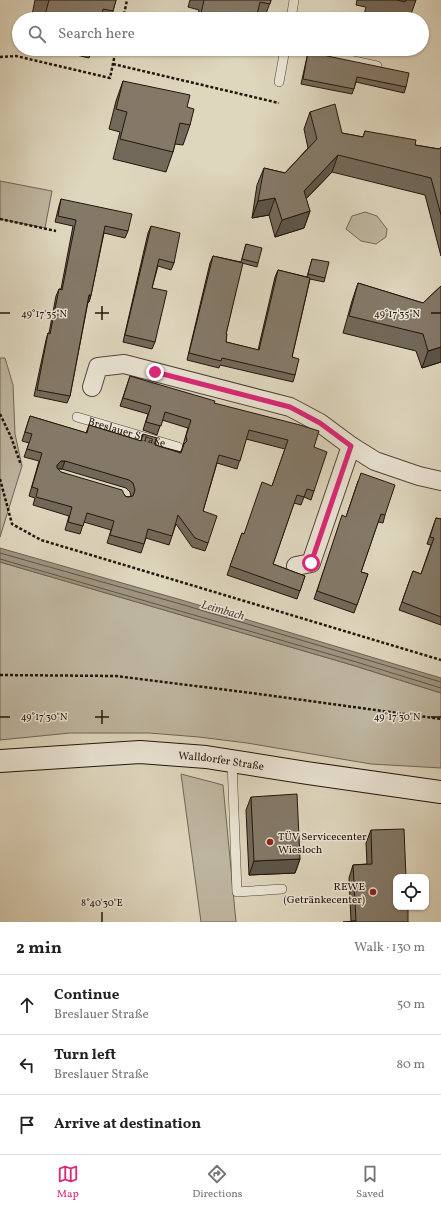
<!DOCTYPE html>
<html lang="en">
<head>
<meta charset="utf-8">
<style>
	body { margin:0; font-family:Vollkorn,serif; background:#f2f2f2; color:#202124 }
	.controls { position:absolute; right:12px; bottom:12px; display:grid; overflow:hidden; border-radius:8px; box-shadow:0 1px 3px #0004 }
	.controls button { width:36px; height:36px; display:grid; place-items:center; padding:0; border:0; border-bottom:1px solid #e0e0e0; background:#fff; color:#202124; font:20px sans-serif }
	.stop { position:absolute; width:12px; height:12px; margin:-9px; border:3px solid #db2777; border-radius:50%; background:#fff }
	.stop.end { background:#db2777; border-color:#fff; box-shadow:0 1px 4px #0008 }
	.list { margin:0; padding:0; list-style:none }
	h2 { display:flex; justify-content:space-between; align-items:center; height:52px; margin:0; padding:0 16px; font-size:17px }
	h2 small { font-size:13px; font-weight:400; color:#757577 }
	.list li { display:grid; grid-template-columns:26px 1fr auto; gap:12px; align-items:center; box-sizing:border-box; height:60px; padding:0 16px; border-top:1px solid #e0e0e0 }
	.list b { display:block; font-size:15px; white-space:nowrap }
	.list p { margin:0; font-size:13px; white-space:nowrap; color:#757577 }
	.list em { font-size:13px; font-style:normal; color:#757577 }
	.icon { flex:none; width:22px; height:22px; fill:none; stroke:currentColor; stroke-width:2; stroke-linecap:round; stroke-linejoin:round }
	.map { position:relative; flex:none; width:441px; height:922px; overflow:hidden }
	.search { position:absolute; background:#fff; box-shadow:0 1px 3px #0004; left:12px; right:12px; top:12px; height:44px; display:flex; align-items:center; gap:10px; box-sizing:border-box; padding:0 14px; border-radius:22px; color:#757577; font-size:15px }
	.sheet { height:232px; background:#fff }
	nav { display:flex; justify-content:space-around; align-items:center; box-sizing:border-box; height:56px; border-top:1px solid #e0e0e0; background:#fff; font-size:11px; color:#757577 }
	nav a { display:grid; justify-items:center; gap:2px }
	nav .on { color:#db2777 }
	.map>svg:first-child { display:block }
</style>
</head>
<body>
<div class="map">
<svg width="441" height="922" viewBox="0 0 441 922">
	<rect width="100%" height="100%" fill="#ded6bd"/>
	<filter id="stains"><feTurbulence type="fractalNoise" baseFrequency=".005" numOctaves="4"/><feColorMatrix values="0 0 0 0 .2 0 0 0 0 .09 0 0 0 0 .02 0 0 0 .5 -.17"/></filter>
	<radialGradient id="worn" r=".72"><stop offset=".6" stop-color="#630" stop-opacity="0"/><stop offset="1" stop-color="#630" stop-opacity=".3"/></radialGradient>
	<g fill="#beb59f" stroke="#706555">
		<polygon points="0,181 52,191 45,228 0,219"/>
		<polygon points="365,212 377,216 387,229 386,237 376,244 361,241 346,229 352,216"/>
		<polygon points="0,358 5,358 13,385 15,434 22,466 0,537"/>
		<polygon points="0,562 352,665 441,693 441,768 371,764 247,743 199,737 149,733 70,733 0,740"/>
		<polygon points="181,774 223,785 236,922 201,922"/>
	</g>
	<polygon fill="#9e9480" stroke="#6d6151" points="0,548 185,601 441,678 441,693 352,665 0,562"/>
	<g fill="none" stroke-linecap="round" stroke-linejoin="round">
		<g stroke="#605446" stroke-width="1">
			<polyline points="0,553 184,605 441,682"/>
			<polyline points="0,559 353,661 441,688"/>
		</g>
		<defs>
			<g id="lane">
				<polyline points="291,19 294,0"/>
				<polyline points="298,49 377,66"/>
				<polyline points="279,82 285,49"/>
				<path id="s1" d="M77,417L178,447"/>
				<polyline points="232,761 237,892 282,889"/>
			</g>
			<g id="street">
				<polyline points="92,387 98,367 124,364 290,407 320,423 351,446 375,461 419,476 441,481"/>
				<polyline points="296,566 311,563 351,446"/>
			</g>
			<g id="secondary">
				<path id="s2" d="M0,761L140,752L206,757L307,773L441,792"/>
			</g>
		</defs>
		<use href="#lane" stroke="#524538" stroke-width="10"/>
		<use href="#street" stroke="#524538" stroke-width="20"/>
		<use href="#secondary" stroke="#23150b" stroke-width="24"/>
		<g stroke="#23150b" stroke-width="2.5" stroke-dasharray="3 2" stroke-linecap="butt">
			<polyline points="123,19 127,0"/>
			<polyline points="0,57 16,56 110,78 116,49"/>
			<polyline points="113,64 279,103"/>
			<polyline points="0,219 56,231"/>
			<polyline points="0,414 11,437 21,465"/>
			<polyline points="0,479 12,524 41,540 441,660"/>
			<polyline points="0,675 116,676 259,694 441,719"/>
		</g>
		<use href="#lane" stroke="#eae4d4" stroke-width="9"/>
		<use href="#street" stroke="#eae4d4" stroke-width="18"/>
		<use href="#secondary" stroke="#eae4d4" stroke-width="22"/>
	</g>
	<g fill="#726859" stroke="#23150b" fill-rule="evenodd">
		<polygon points="35,0 116,0 113,11 110,19 42,19 42,18 32,15"/>
		<polygon points="190,0 271,0 264,19 197,19 199,10 188,7"/>
		<polygon points="357,0 416,0 410,17 401,15 399,19 384,19 364,15 366,7 356,5"/>
		<polygon points="52,49 92,49 89,58"/>
		<polygon points="308,52 406,87 404,93 356,82 352,94 301,84 307,57"/>
		<polygon points="123,81 187,107 190,125 183,145 175,144 173,152 166,172 113,159 120,132 109,129 116,101"/>
		<polygon points="310,112 342,133 363,137 365,131 415,145 439,149 441,147 441,256 425,195 332,172 306,199 310,211 304,228 275,237 269,215 252,218 257,185 264,168 285,173 308,148 304,129"/>
		<polygon points="61,199 128,231 125,238 104,233 91,295 89,302 88,302 70,396 67,403 34,396 46,340 48,333 49,333 56,296 59,289 61,289 73,226 55,222 59,206"/>
		<polygon points="151,226 174,263 171,270 158,266 152,288 155,342 152,349 123,342 148,233"/>
		<polygon points="246,244 258,263 257,267 242,263 226,334 226,342 258,350 275,277 278,270 307,277 312,259 325,278 324,282 310,279 292,357 295,375 293,382 220,365 219,368 187,360 210,263 213,256 241,262"/>
		<polygon points="358,283 423,303 441,286 441,362 422,368 416,351 343,333 352,301"/>
		<path d="M130,376L214,403L314,447V491L311,500L304,497L301,505L294,503L273,564L305,576L297,599L227,575L242,533L244,534L272,486L285,449L246,439L237,469L217,463L203,511L208,543L205,551L192,547L176,524L169,545L146,538L141,553L107,543L111,530L84,522L80,534L65,530L69,516L33,505L35,498L29,496L39,461L24,457L29,443L22,441L30,416L86,433L89,425L141,441L143,434L155,445L181,452L188,428L162,420L157,435L143,430L148,414L120,406ZM58,469H62L126,488L130,492L131,496L128,497L125,496L61,472Z"/>
		<polygon points="358,481 385,515 383,523 378,522 361,572 368,574 354,613 314,599 340,523 346,517"/>
		<polygon points="436,518 441,519 441,625 399,610 413,571 421,574 431,545 427,544"/>
		<polygon points="251,797 300,859 295,873 249,875 246,810"/>
		<polygon points="371,830 408,922 351,921 349,878 353,865 367,864 366,843"/>
	</g>
	<g fill="#5c5549" stroke="#23150b">
		<polygon points="338,155 332,172 297,208 304,191"/>
		<polygon points="275,198 269,215 252,218 258,201"/>
		<polygon points="310,211 304,228 275,237 282,220"/>
		<polygon points="89,295 91,295 89,302 87,302"/>
		<polygon points="441,347 441,362 422,368 428,351"/>
		<polygon points="61,461 65,461 62,469 58,469 54,473 57,465"/>
		<polygon points="300,859 295,873 249,875 254,861"/>
	</g>
	<g fill="#847968" stroke="#23150b" fill-rule="evenodd">
		<polygon points="49,0 116,0 113,11 103,9 101,19 44,19"/>
		<polygon points="204,0 271,0 270,4 260,2 256,19 206,19 200,18"/>
		<polygon points="397,0 406,0 405,2"/>
		<polygon points="308,52 409,73 406,87 357,77 354,89 303,79"/>
		<polygon points="123,81 190,95 187,107 194,109 190,125 180,123 173,152 120,139 127,112 116,109"/>
		<polygon points="335,104 342,133 363,137 365,131 416,140 415,145 439,149 441,147 441,215 431,178 338,155 304,191 310,211 282,220 275,198 258,201 264,168 285,173 317,139 310,112"/>
		<polygon points="61,199 132,214 128,231 105,226 91,295 89,295 70,396 37,390 48,333 50,334 59,289 62,290 76,220 58,216"/>
		<polygon points="151,226 180,233 174,263 159,259 152,288 167,291 155,342 125,335"/>
		<polygon points="246,244 262,248 258,263 242,259"/>
		<polygon points="213,256 243,263 226,334 227,334 226,342 259,350 278,270 310,278 292,357 299,359 295,375 222,358 221,361 189,353"/>
		<polygon points="312,259 329,262 325,278 308,274"/>
		<polygon points="358,283 423,303 441,286 441,347 428,351 423,334 349,316"/>
		<path d="M130,376L215,401L214,403L300,425L319,431L314,447L327,452L314,491L307,489L304,497L297,495L273,564L305,576L300,591L230,566L242,533L244,534L262,482L272,486L288,440L249,430L240,461L219,455L203,511L217,516L208,543L195,538L178,515L172,536L148,529L144,544L110,535L114,521L87,513L83,526L68,522L72,507L36,497L38,489L32,487L42,453L27,449L32,434L25,432L30,416L87,433L89,425L141,441L143,434L157,438L155,445L181,453L184,444L187,441L186,436L191,420L165,412L161,426L146,422L151,406L123,398ZM61,461H65L129,480L133,483L135,490L133,496L128,497L125,496L122,490L61,472L57,468V465Z"/>
		<polygon points="361,473 395,485 385,515 381,514 361,572 368,574 357,605 317,591 342,515 346,517"/>
		<polygon points="436,518 441,519 441,617 402,602 413,571 421,574 434,538 430,537"/>
		<polygon points="297,794 300,859 254,861 251,797"/>
		<polygon points="404,829 406,877 396,877 396,907 408,907 408,922 343,922 356,921 353,865 372,864 371,830"/>
	</g>
	<g fill="none" stroke-linecap="round" stroke-linejoin="round">
		<polyline stroke="#db2777" stroke-width="5" points="155,372 290,407 320,423 351,446 311,563"/>
	</g>
	<path fill="none" stroke="#23150b" stroke-width="1.5" d="M102,306V320M0,313H10M95,313H109M431,313H441M102,710V724M0,717H10M95,717H109M431,717H441M102,912V922"/>
	<g fill="#8f2418" stroke="#eae4d4" stroke-width="1.5">
		<circle cx="270" cy="842" r="4"/>
		<circle cx="373" cy="892" r="4"/>
	</g>
	<g text-anchor="middle" stroke-width="3" stroke-linejoin="round" paint-order="stroke">
		<g font-size="11" fill="#23150b" stroke="#eae4d4">
			<text dy="4" stroke="none"><textPath href="#s1" startOffset="52">Breslauer Straße</textPath></text>
			<text dy="4" stroke="none"><textPath href="#s2" startOffset="222">Walldorfer Straße</textPath></text>
		</g>
		<g font-size="11" fill="#23150b" stroke="#eae4d4" text-anchor="start">
			<text x="278" y="840">TÜV Servicecenter<tspan x="278" dy="13">Wiesloch</tspan></text>
			<text x="365" y="890" text-anchor="end">REWE<tspan x="365" dy="13">(Getränkecenter)</tspan></text>
		</g>
		<g font-size="12" font-style="italic" fill="#54483a" stroke="#eae4d4">
			<text transform="translate(223 610) rotate(16)" y="4">Leimbach</text>
		</g>
	</g>
	<g font-size="10" text-anchor="middle" fill="#23150b" stroke="#eae4d4" stroke-width="3" stroke-linejoin="round" paint-order="stroke">
		<text x="44" y="317">49°17'35"N</text>
		<text x="397" y="317">49°17'35"N</text>
		<text x="44" y="720">49°17'30"N</text>
		<text x="397" y="720">49°17'30"N</text>
		<text x="102" y="906">8°40'30"E</text>
	</g>
	<rect width="100%" height="100%" filter="url(#stains)"/>
	<rect width="100%" height="100%" fill="url(#worn)"/>
</svg>
<div class="controls">
<button><svg class="icon" aria-label="locate" viewBox="0 0 24 24"><circle cx="12" cy="12" r="6"/><path d="M12 2v4M12 18v4M2 12h4M18 12h4"/></svg></button>
</div>
<div class="stop" style="left:311px;top:563px"></div>
<div class="stop end" style="left:155px;top:372px"></div>
<div class="search"><svg class="icon" aria-label="search" viewBox="0 0 24 24"><circle cx="10" cy="10" r="6"/><path d="M15 15l6 6"/></svg>Search here</div>
</div>
<section class="sheet">
<h2>2 min<small>Walk · 130 m</small></h2>
<ul class="list">
<li><svg class="icon" aria-label="ahead" viewBox="0 0 24 24"><path d="M12 20V5M6 11l6-6 6 6"/></svg><div><b>Continue</b><p>Breslauer Straße</p></div><em>50 m</em></li>
<li><svg class="icon" aria-label="left" viewBox="0 0 24 24"><path d="M17 20v-9H6M10 6l-5 5 5 5"/></svg><div><b>Turn left</b><p>Breslauer Straße</p></div><em>80 m</em></li>
<li><svg class="icon" aria-label="arrive" viewBox="0 0 24 24"><path d="M6 21V4h12l-3 4 3 4H6"/></svg><div><b>Arrive at destination</b></div></li>
</ul>
</section>
<nav>
<a class="on"><svg class="icon" aria-label="map" viewBox="0 0 24 24"><path d="M3 6l6-2 6 2 6-2v14l-6 2-6-2-6 2zM9 4v14M15 6v14"/></svg>Map</a>
<a><svg class="icon" aria-label="directions" viewBox="0 0 24 24"><path d="M12 3l9 9-9 9-9-9zM9 14v-3h6M13 9l2 2-2 2"/></svg>Directions</a>
<a><svg class="icon" aria-label="saved" viewBox="0 0 24 24"><path d="M7 4h10v16l-5-4-5 4z"/></svg>Saved</a>
</nav>
</body>
</html>
